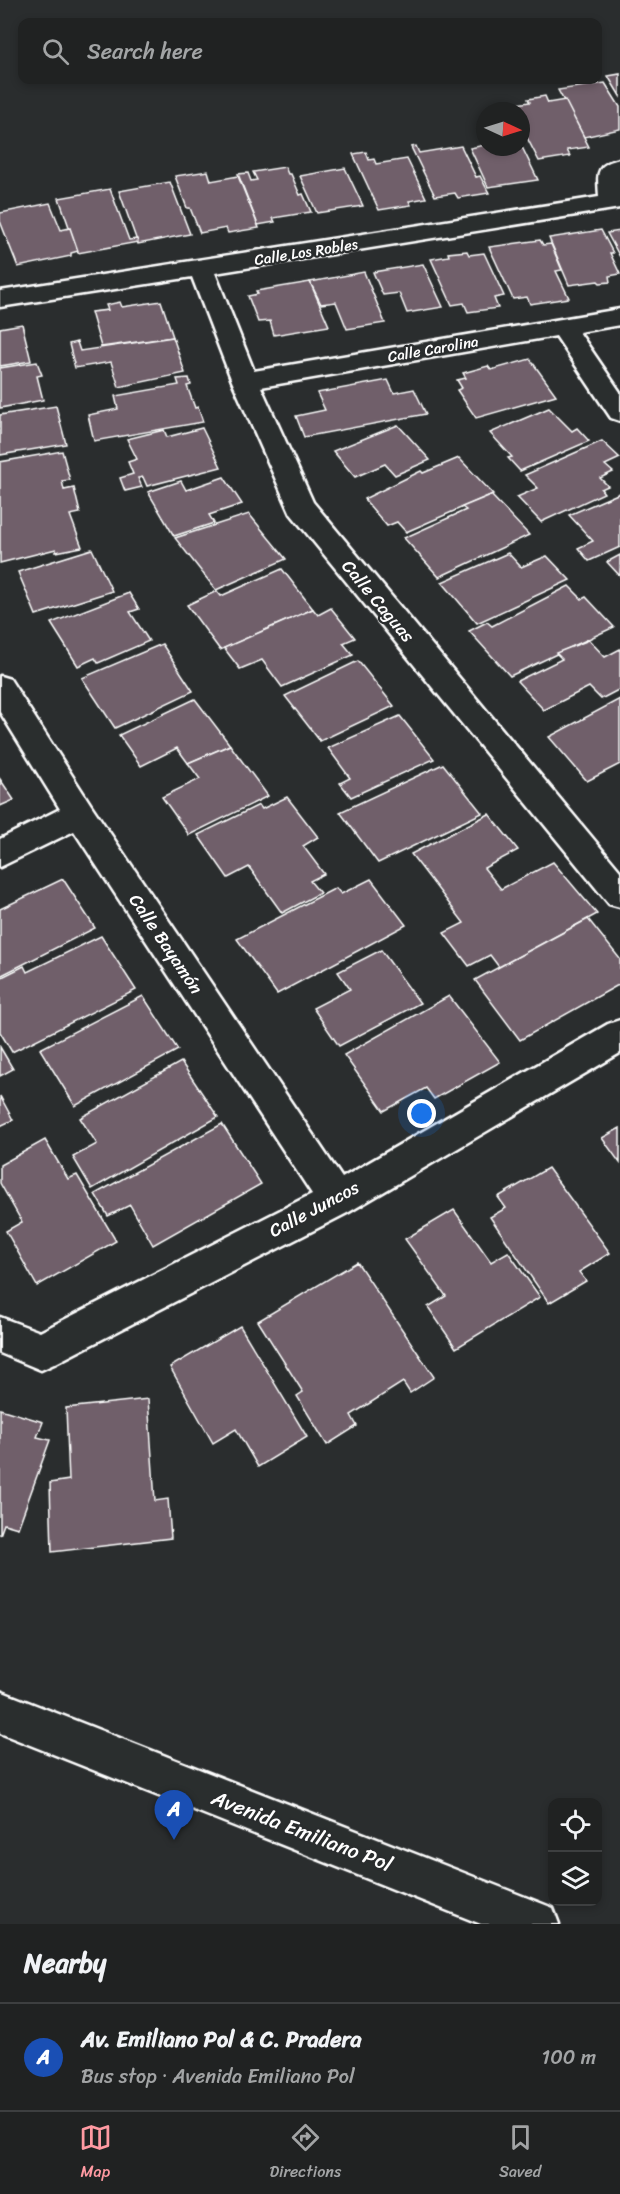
<!DOCTYPE html>
<html lang="en">
<head>
<meta charset="utf-8">
<style>
	body { margin:0; font-family:Sriracha,sans-serif; background:#2d2f2f; color:#f1f3f6 }
	.controls { position:absolute; right:18px; bottom:18px; display:grid; overflow:hidden; border-radius:12px; box-shadow:0 3px 9px #0003 }
	.controls button { width:54px; height:54px; display:grid; place-items:center; padding:0; border:0; border-bottom:2px solid #3d3f40; background:#202222; color:#f1f3f6; font:30px sans-serif }
	.compass { position:absolute; left:476px; top:102px; width:54px; height:54px; border-radius:50%; background:#202222; box-shadow:0 3px 9px #0003; rotate:94deg }
	.you { position:absolute; left:422px; top:1114px; width:21px; height:21px; margin:-15px; border:4px solid #fff; border-radius:50%; background:#1a73e8; box-shadow:0 0 0 9px #1a73e833 }
	.badge { display:grid; place-items:center; width:39px; height:39px; border-radius:50%; background:#ff9aa2; color:#fff; font-size:20px; font-weight:700 }
	.pin { position:absolute; translate:-50% -50px; filter:drop-shadow(0 2px 3px #0008) }
	.pin::after { content:''; position:absolute; top:32px; width:21px; height:18px; background:inherit; clip-path:polygon(0 0,100% 0,50% 100%) }
	.list { margin:0; padding:0; list-style:none }
	h2 { display:flex; justify-content:space-between; align-items:center; height:78px; margin:0; padding:0 24px; font-size:26px }
	h2 small { font-size:20px; font-weight:400; color:#a2a4a5 }
	.list li { display:grid; grid-template-columns:39px 1fr auto; gap:18px; align-items:center; box-sizing:border-box; height:108px; padding:0 24px; border-top:2px solid #3d3f40 }
	.list b { display:block; font-size:22px; white-space:nowrap }
	.list p { margin:0; font-size:20px; white-space:nowrap; color:#a2a4a5 }
	.list em { font-size:20px; font-style:normal; color:#a2a4a5 }
	.icon { flex:none; width:33px; height:33px; fill:none; stroke:currentColor; stroke-width:2; stroke-linecap:round; stroke-linejoin:round }
	.map { position:relative; flex:none; width:620px; height:1924px; overflow:hidden }
	.search { position:absolute; background:#202222; box-shadow:0 3px 9px #0003; left:18px; right:18px; top:18px; height:66px; display:flex; align-items:center; gap:15px; box-sizing:border-box; padding:0 21px; border-radius:12px; color:#a2a4a5; font-size:22px }
	.sheet { height:186px; background:#202222 }
	nav { display:flex; justify-content:space-around; align-items:center; box-sizing:border-box; height:84px; border-top:2px solid #3d3f40; background:#202222; font-size:16px; color:#a2a4a5 }
	nav a { display:grid; justify-items:center; gap:3px }
	nav .on { color:#ff9aa2 }
	.map>svg:first-child { display:block }
</style>
</head>
<body>
<div class="map">
<svg width="620" height="1924" viewBox="0 0 620 1924">
	<rect width="100%" height="100%" fill="#2a2d2e"/>
	<filter id="ink" filterUnits="userSpaceOnUse"><feTurbulence type="fractalNoise" baseFrequency=".0167" numOctaves="2"/><feDisplacementMap in="SourceGraphic" scale="12" xChannelSelector="R" yChannelSelector="G"/><feConvolveMatrix kernelMatrix="1 2 1 2 8 2 1 2 1" color-interpolation-filters="sRGB"/></filter>
	<g filter="url(#ink)">
		<g fill="#6f5f6a" stroke="#fff" stroke-width="1.5">
			<polygon points="620,74 620,96 608,76"/>
			<polygon points="605,83 620,107 620,129 584,137 558,90"/>
			<polygon points="545,96 548,103 565,100 589,147 567,150 570,156 539,161 521,126 521,111 513,111 509,105 530,102 528,99"/>
			<polygon points="485,145 521,147 521,145 538,180 488,187 470,148"/>
			<polygon points="416,146 419,153 461,146 476,177 480,176 489,193 458,198 455,193 435,196 411,147"/>
			<polygon points="366,152 369,160 374,159 376,164 407,159 426,198 409,201 411,205 379,210 353,154"/>
			<polygon points="285,167 288,174 291,174 300,195 303,194 311,212 273,218 275,222 258,225 238,174 248,173 251,181 257,180 253,172"/>
			<polygon points="345,168 363,206 317,213 300,176"/>
			<polygon points="208,171 211,181 238,176 259,228 228,233 226,228 200,233 190,208 187,208 175,176"/>
			<polygon points="170,182 190,234 138,244 119,191"/>
			<polygon points="110,189 129,240 137,239 138,242 78,253 59,198"/>
			<polygon points="50,203 61,230 70,228 78,251 71,253 71,256 18,267 0,221 0,213"/>
			<polygon points="601,230 613,253 610,253 620,274 609,276 610,282 600,283 598,281 569,285 549,238"/>
			<polygon points="620,231 620,257 607,233"/>
			<polygon points="540,240 543,245 551,244 562,270 556,271 569,298 530,304 527,297 513,299 489,247"/>
			<polygon points="467,251 469,255 484,253 504,296 494,298 498,308 468,312 464,303 452,305 431,259 449,256 448,253"/>
			<polygon points="423,264 443,307 407,313 399,293 383,295 373,272"/>
			<polygon points="364,272 385,323 347,329 336,302 321,304 310,282"/>
			<polygon points="310,282 329,326 274,335 270,321 258,322 248,296 258,294 256,291"/>
			<polygon points="161,301 173,337 101,347 91,312 108,310 106,305 120,302 122,307"/>
			<polygon points="22,324 31,361 0,366 0,328"/>
			<polygon points="173,337 185,373 119,387 111,362 75,368 69,344 77,342 80,351"/>
			<polygon points="530,359 556,395 476,418 457,390 462,388 457,380 466,378 463,373 488,366 491,370"/>
			<polygon points="37,362 42,375 37,376 43,400 0,408 0,368"/>
			<polygon points="189,378 191,385 187,386 195,408 198,407 203,422 94,441 88,415 118,409 115,396 179,385 177,379"/>
			<polygon points="388,380 394,393 414,389 426,414 304,437 296,416 325,410 317,393"/>
			<polygon points="56,406 66,444 0,455 0,415"/>
			<polygon points="549,408 572,431 577,428 589,441 520,471 508,458 512,457 490,433"/>
			<polygon points="398,425 430,460 395,475 385,464 355,477 333,451"/>
			<polygon points="202,428 221,467 147,486 143,477 138,478 142,487 125,491 120,478 133,474 128,462 137,459 127,439 164,430 167,437"/>
			<polygon points="602,441 620,458 605,465 613,472 600,478 608,486 601,489 604,493 541,522 517,497 538,488 525,475"/>
			<polygon points="62,451 70,480 62,481 64,490 74,488 80,513 70,515 82,547 56,552 56,549 0,563 0,462"/>
			<polygon points="459,458 493,494 406,532 397,522 387,526 364,499 421,471 423,473"/>
			<polygon points="224,477 242,504 209,515 214,523 174,536 148,492 181,481 186,490"/>
			<polygon points="620,493 620,547 589,561 578,548 593,541 569,515"/>
			<polygon points="491,495 529,535 439,577 404,538 466,510 462,507"/>
			<polygon points="249,514 286,559 216,590 175,538"/>
			<polygon points="92,549 112,591 36,615 18,572"/>
			<polygon points="508,553 521,567 547,556 570,580 477,623 442,582"/>
			<polygon points="620,555 620,576 607,562"/>
			<polygon points="282,569 313,609 220,650 187,605 217,591 221,596"/>
			<polygon points="569,586 582,599 586,597 614,627 510,676 469,631 487,622 492,626"/>
			<polygon points="129,593 139,609 130,612 149,641 98,663 95,658 78,666 51,623"/>
			<polygon points="331,608 355,638 343,643 353,655 282,687 262,660 240,669 224,648 313,609 318,615"/>
			<polygon points="589,640 605,657 620,649 620,689 601,699 589,687 544,710 517,681 562,659 556,653"/>
			<polygon points="162,644 193,691 115,728 82,678"/>
			<polygon points="358,661 394,706 320,741 285,696"/>
			<polygon points="195,699 230,745 188,763 177,748 141,766 119,735"/>
			<polygon points="620,699 620,764 587,781 549,737"/>
			<polygon points="400,716 434,759 351,797 340,783 350,778 328,748"/>
			<polygon points="230,745 268,796 189,835 162,797 200,779 188,763"/>
			<polygon points="443,764 482,813 378,863 340,812"/>
			<polygon points="0,779 14,800 0,806"/>
			<polygon points="287,797 318,837 303,846 324,874 310,881 320,893 282,913 249,867 228,878 198,835 259,805 262,809"/>
			<polygon points="489,814 518,850 484,868 501,889 553,862 597,914 499,967 490,955 469,966 444,933 464,923 411,854"/>
			<polygon points="63,879 95,928 0,976 0,909"/>
			<polygon points="371,879 406,925 277,994 237,939 336,888 341,894"/>
			<polygon points="588,919 620,959 620,984 520,1040 475,980"/>
			<polygon points="101,936 136,990 12,1052 0,1032 0,978 24,966 27,972"/>
			<polygon points="381,950 420,1003 339,1046 313,1008 350,989 338,972"/>
			<polygon points="143,996 178,1050 75,1106 40,1049"/>
			<polygon points="449,996 500,1062 434,1099 426,1088 384,1111 344,1055"/>
			<polygon points="0,1047 13,1069 0,1076"/>
			<polygon points="181,1062 218,1117 92,1189 73,1157 97,1144 80,1118"/>
			<polygon points="0,1096 13,1120 0,1126"/>
			<polygon points="222,1124 261,1184 153,1245 130,1205 108,1216 95,1194"/>
			<polygon points="620,1128 620,1163 602,1138"/>
			<polygon points="45,1140 68,1179 77,1175 116,1241 37,1286 6,1231 22,1222 0,1183 0,1165"/>
			<polygon points="548,1168 610,1253 579,1272 586,1281 549,1303 490,1217 506,1208 498,1197"/>
			<polygon points="454,1210 491,1262 508,1252 540,1297 456,1348 428,1307 446,1296 405,1239"/>
			<polygon points="357,1262 434,1377 410,1393 403,1382 351,1415 357,1426 327,1445 297,1396 303,1392 258,1321"/>
			<polygon points="240,1326 307,1437 258,1467 236,1429 213,1443 170,1367"/>
			<polygon points="148,1399 155,1501 168,1499 171,1538 52,1552 50,1483 69,1480 66,1408"/>
			<polygon points="0,1409 43,1422 37,1437 50,1440 18,1528 4,1524 0,1535"/>
		</g>
		<g fill="none" stroke-linecap="round" stroke-linejoin="round">
			<defs>
				<g id="street">
					<path d="M620,159V208L215,273L254,371L620,309V325L579,332L620,392V421L611,418L556,336L261,387L313,502L620,871V907L609,904L291,514L232,381L192,277L0,307V291L599,197C598,174 594,165 620,159Z"/>
					<polygon points="0,676 10,679 91,805 342,1178 608,1024 620,1020 620,1053 349,1212 54,1364 41,1370 0,1353 0,1317 40,1332 312,1194 74,831 0,867 0,839 60,809 0,712"/>
					<polygon points="0,1691 553,1908 559,1924 481,1924 0,1733"/>
				</g>
			</defs>
			<use href="#street" stroke="#fff" stroke-width="5"/>
			<use href="#street" fill="#2a2d2e" fill-rule="evenodd"/>
		</g>
	</g>
	<g text-anchor="middle" stroke-width="4.5" stroke-linejoin="round" paint-order="stroke">
		<g font-size="15" fill="#fff" stroke="#2a2d2e">
			<text transform="translate(306 252) rotate(-9)" y="5">Calle Los Robles</text>
			<text transform="translate(433 349) rotate(-10)" y="5">Calle Carolina</text>
		</g>
		<g font-size="18" fill="#fff" stroke="#2a2d2e">
			<text transform="translate(378 601) rotate(50)" y="6">Calle Caguas</text>
			<text transform="translate(166 944) rotate(56)" y="6">Calle Bayamón</text>
			<text transform="translate(314 1209) rotate(-28)" y="6">Calle Juncos</text>
		</g>
		<g font-size="21" fill="#fff" stroke="#2a2d2e">
			<text transform="translate(302 1831) rotate(21)" y="7">Avenida Emiliano Pol</text>
		</g>
	</g>
</svg>
<div class="controls">
<button><svg class="icon" aria-label="locate" viewBox="0 0 24 24"><circle cx="12" cy="12" r="6"/><path d="M12 2v4M12 18v4M2 12h4M18 12h4"/></svg></button>
<button><svg class="icon" aria-label="layers" viewBox="0 0 24 24"><path d="M12 4l9 5-9 5-9-5zM3 14l9 5 9-5"/></svg></button>
</div>
<svg class="compass" viewBox="-18 -18 36 36"><path d="M0-13l5 13h-10z" fill="#e53935"/><path d="M0 13l5-13h-10z" fill="#a2a4a5"/></svg>
<div class="you"></div>
<div class="pin badge" style="left:174px;top:1840px;background:#1a4fb4">A</div>
<div class="search"><svg class="icon" aria-label="search" viewBox="0 0 24 24"><circle cx="10" cy="10" r="6"/><path d="M15 15l6 6"/></svg>Search here</div>
</div>
<section class="sheet">
<h2>Nearby<small></small></h2>
<ul class="list">
<li><span class="badge" style="background:#1a4fb4">A</span><div><b>Av. Emiliano Pol &amp; C. Pradera</b><p>Bus stop · Avenida Emiliano Pol</p></div><em>100 m</em></li>
</ul>
</section>
<nav>
<a class="on"><svg class="icon" aria-label="map" viewBox="0 0 24 24"><path d="M3 6l6-2 6 2 6-2v14l-6 2-6-2-6 2zM9 4v14M15 6v14"/></svg>Map</a>
<a><svg class="icon" aria-label="directions" viewBox="0 0 24 24"><path d="M12 3l9 9-9 9-9-9zM9 14v-3h6M13 9l2 2-2 2"/></svg>Directions</a>
<a><svg class="icon" aria-label="saved" viewBox="0 0 24 24"><path d="M7 4h10v16l-5-4-5 4z"/></svg>Saved</a>
</nav>
</body>
</html>
